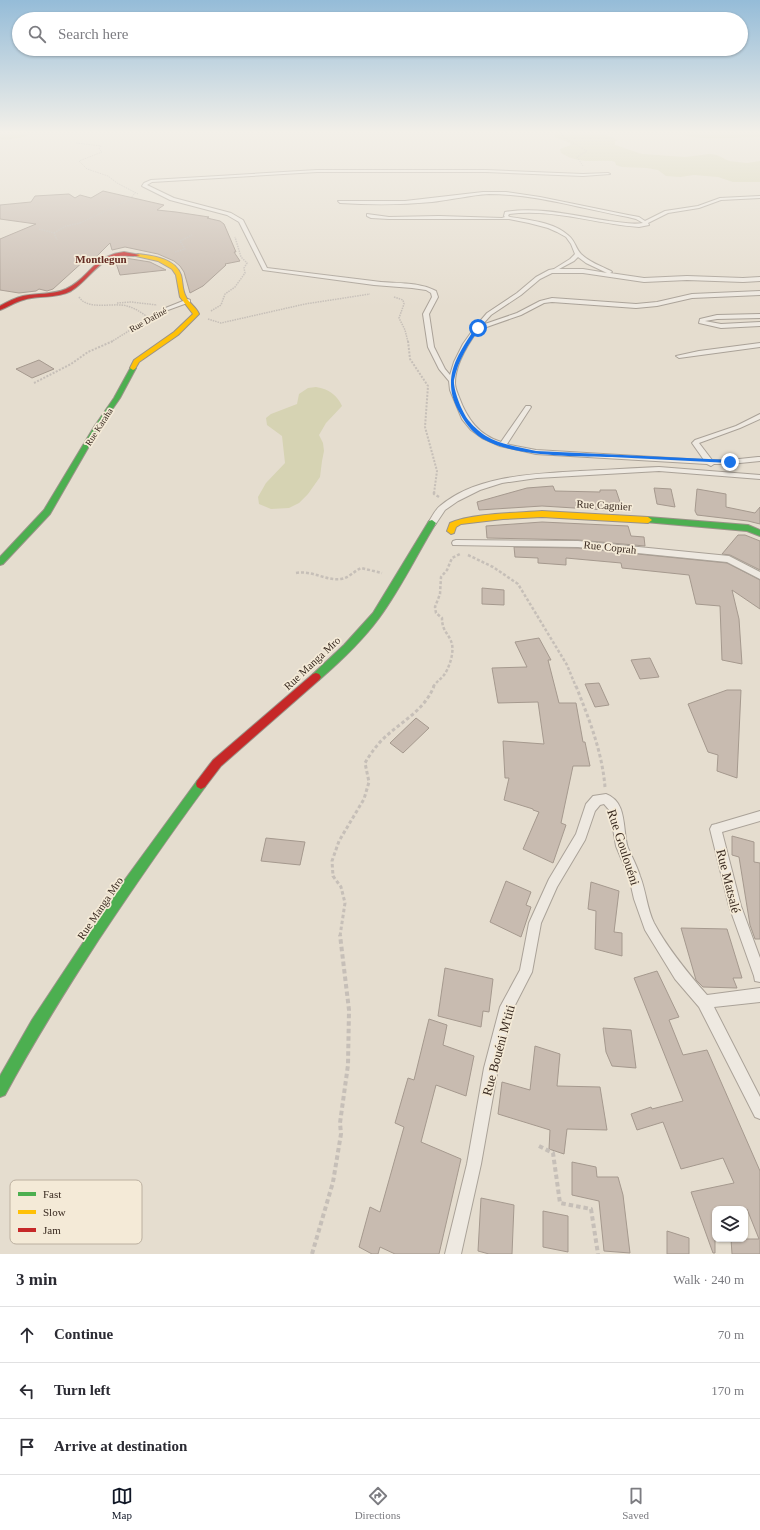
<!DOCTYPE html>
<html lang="en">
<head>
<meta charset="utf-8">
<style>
	body { margin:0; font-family:Georgia,serif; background:#f7f7f7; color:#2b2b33 }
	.controls { position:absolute; right:12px; bottom:12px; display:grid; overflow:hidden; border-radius:8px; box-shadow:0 1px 3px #0004 }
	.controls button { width:36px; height:36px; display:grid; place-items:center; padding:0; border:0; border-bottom:1px solid #e1e1e2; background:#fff; color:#2b2b33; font:20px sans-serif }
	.stop { position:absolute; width:12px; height:12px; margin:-9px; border:3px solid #1a73e8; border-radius:50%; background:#fff }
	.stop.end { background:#1a73e8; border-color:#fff; box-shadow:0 1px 4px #0008 }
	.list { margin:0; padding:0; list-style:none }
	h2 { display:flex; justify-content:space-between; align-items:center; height:52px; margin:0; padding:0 16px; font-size:17px }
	h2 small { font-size:13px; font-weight:400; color:#7c7c81 }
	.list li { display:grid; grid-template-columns:26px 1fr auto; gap:12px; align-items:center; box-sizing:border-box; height:56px; padding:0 16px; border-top:1px solid #e1e1e2 }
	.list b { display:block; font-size:15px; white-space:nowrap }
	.list em { font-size:13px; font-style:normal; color:#7c7c81 }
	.icon { flex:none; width:22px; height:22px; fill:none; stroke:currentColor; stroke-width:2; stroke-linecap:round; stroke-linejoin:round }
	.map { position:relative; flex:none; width:760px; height:1254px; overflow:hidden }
	.search { position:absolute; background:#fff; box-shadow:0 1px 3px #0004; left:12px; right:12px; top:12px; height:44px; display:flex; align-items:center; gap:10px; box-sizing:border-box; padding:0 14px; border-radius:22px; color:#7c7c81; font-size:15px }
	.sheet { height:220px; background:#fff }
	nav { display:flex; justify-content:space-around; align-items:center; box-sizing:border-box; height:56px; border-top:1px solid #e1e1e2; background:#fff; font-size:11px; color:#7c7c81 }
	nav a { display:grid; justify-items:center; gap:2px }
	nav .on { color:#111827 }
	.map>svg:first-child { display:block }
</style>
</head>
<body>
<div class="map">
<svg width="760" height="1254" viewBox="0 0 760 1254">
	<rect width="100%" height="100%" fill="#e5ddcf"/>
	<g fill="#d6d3b3">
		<polygon points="0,132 57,132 31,132 24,137 6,140 0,139"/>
		<path d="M559,132C577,132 601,131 617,140L615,142V145L642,154L685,157L710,154L717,155L729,161L747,163L760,161V182H733L718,177L694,175L680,177L666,176L658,170L647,168L622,167L616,165L615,162L612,161C593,160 578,164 561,153L560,149L571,145L570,143L555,137V133Z"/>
		<path d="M675,132H760V137C731,136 702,143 675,132Z"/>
		<path d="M316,387C329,389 337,395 342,406L326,423L319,435L323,443L324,451L322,461L320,477L308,494L299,503L289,508L271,509L259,504L258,497L266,483L285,463L282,436L267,425L266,418L271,414L297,404L299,394L308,388Z"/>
	</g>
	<g fill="#c8bbb0" stroke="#a5998e">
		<polygon points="103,191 164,205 157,210 176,212 209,217 207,218 220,221 224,224 236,252 234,252 240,261 225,264 226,265 203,286 190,293 184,272 180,266 174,261 158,254 125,247 112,250 110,243 97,256 92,260 85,260 53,289 47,291 39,289 36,291 19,293 0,290 0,239 36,224 0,219 0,205 31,202 35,196 69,194 75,198 80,195 91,198"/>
		<polygon points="125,258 150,262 166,270 120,275 115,260"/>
		<polygon points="39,360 54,369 32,378 16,369"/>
		<polygon points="553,486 555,491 600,492 600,490 616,490 623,511 542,506 479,510 477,502 527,488"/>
		<polygon points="654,488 671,489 675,507 657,504"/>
		<polygon points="697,489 726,494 726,507 755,513 760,507 760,524 748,521 697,515 695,511"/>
		<polygon points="542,522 628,526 631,536 644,537 645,546 578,540 487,538 486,526"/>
		<polygon points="738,535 745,535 760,541 760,570 730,555 722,554"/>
		<polygon points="514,547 578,548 727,563 760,580 760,609 732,590 739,619 742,664 722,660 720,606 696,604 689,575 622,568 621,563 566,558 566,565 538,563 538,558 515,557"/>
		<polygon points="482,588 504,590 504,605 482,604"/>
		<polygon points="539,638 551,660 548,660 559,703 576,703 583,742 585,742 590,766 573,766 561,823 566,825 553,863 523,849 539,812 533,810 533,809 504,800 509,778 505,778 503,741 544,744 538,702 498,703 492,668 527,667 515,642"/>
		<polygon points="650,658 659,677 640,679 631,660"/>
		<polygon points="599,683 609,705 595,707 585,684"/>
		<polygon points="727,690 741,690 737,778 717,771 718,755 708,752 688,704"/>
		<polygon points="416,718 429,728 403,753 390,743"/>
		<polygon points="732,836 754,842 754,862 760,863 760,939 755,939 750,925 739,857 732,855"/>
		<polygon points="266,838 305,842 300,865 261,861"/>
		<polygon points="506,881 531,892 526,905 531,907 521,937 490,922"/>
		<polygon points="591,882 619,891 614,932 622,933 622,956 595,949 596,911 588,909"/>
		<polygon points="681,928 727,929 742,978 733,978 737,988 703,987 696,980"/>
		<polygon points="445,968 493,979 489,1012 483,1011 481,1027 438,1016"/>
		<polygon points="657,971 679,1017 669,1020 683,1055 707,1050 760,1171 760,1254 732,1254 731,1239 759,1239 747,1209 715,1209 715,1253 713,1253 691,1192 734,1183 723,1158 681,1169 663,1122 637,1130 631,1114 651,1107 652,1109 683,1101 634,978"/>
		<polygon points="429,1019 447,1025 443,1045 474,1056 466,1096 436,1085 421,1142 461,1159 439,1254 395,1254 380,1247 378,1254 372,1254 359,1247 370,1207 380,1212 404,1127 395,1123 408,1078 414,1080"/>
		<polygon points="603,1028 631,1030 636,1068 612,1066 606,1052"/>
		<polygon points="535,1046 560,1054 557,1086 600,1087 607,1130 567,1129 564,1154 549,1149 550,1130 498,1114 502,1082 530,1090"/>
		<polygon points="572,1162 596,1167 597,1177 618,1177 623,1195 630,1253 604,1251 599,1201 572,1195"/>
		<polygon points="481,1198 514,1205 512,1254 489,1254 478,1251"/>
		<polygon points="543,1211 568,1216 568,1252 543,1247"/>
		<polygon points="667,1231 689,1238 689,1254 667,1254"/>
	</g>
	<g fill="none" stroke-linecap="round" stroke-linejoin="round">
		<defs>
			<g id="lane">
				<path d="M317,170H486L583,174L608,173L610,174L583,176L486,172H317L152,182L147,185L174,198L231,213L243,220L267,268C302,272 338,277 373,281C393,284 417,281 436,291L438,297L429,314L434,347L445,369L450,375L454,362L463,344L475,327L487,313L517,293L536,277L549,270L554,269L570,259L575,254L571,244L566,237L557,232L548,228L529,223L509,219H389L371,218L367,216V214L389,217L439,216L502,218L505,217L504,216L505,212C539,206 576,216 609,221C620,222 632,225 643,223L636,219L628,217C583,209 536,194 489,194C470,195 451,200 432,202C401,205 371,205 340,203L338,201H405L483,192H506L540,197L628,215L639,217L645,221L665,211L698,206L720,198L760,196V198L721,200L699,208L668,213L648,223L649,225L639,227C596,224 552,208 509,214L508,216L510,217C530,220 554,222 569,236C575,241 576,249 581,254C589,262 601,266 611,271L612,272L610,273L644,278L687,276L743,278L760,277V281L743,282L687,280L644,282L583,273H552L540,279L521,295L491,315L482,325L517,313L540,301L552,298L636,304L657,302L692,294L760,291V295L692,298L657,306L636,308L552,302L544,303L521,315L478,330C468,344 455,364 455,383C455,388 457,392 459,397C467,419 479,435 501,442L526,406H530L531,407L507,444L510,445L536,450L704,460L692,443L695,440L736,426L760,414V419L740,428L699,443L712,460H730L758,457H760V461L730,464H714L711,466L707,464L536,454L500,446L482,438L471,430L462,419L450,390L449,381L439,369L428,347L423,314L432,297L431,293L426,290L412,288L374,285L263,270L239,222L227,215L170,200L142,186L144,183L151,180ZM578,257L586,263L607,273L583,269H559L574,261Z"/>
				<polygon points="188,299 190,300 190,302 168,310 163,309"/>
				<polygon points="760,314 760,318 717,319 705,321 721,324 760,322 760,326 721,328 699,323 700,319 717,315"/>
				<polygon points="760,343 760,347 679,358 676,356 699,351"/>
				<path d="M659,467L760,475V479L659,471L537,478L502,483L480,490L458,501L445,510L435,525L432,526L428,523C432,517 435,510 440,506C476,475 535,474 580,471C606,470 633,468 659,467Z"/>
				<polygon points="456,540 578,541 729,556 760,572 760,579 727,562 578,547 453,545 452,543 453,541"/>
				<path d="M606,794C628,802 622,830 628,848C632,857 637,866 640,876C646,891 647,909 654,923C668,949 688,973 707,995L760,988V1002L714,1007L760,1097V1119L755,1117L699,1007L675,979L645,930L634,899L629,877L616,846L610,811L604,804L600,805L595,811L585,840L557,887L541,923L532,972L513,1009L498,1068L481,1164L461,1254H445L467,1164L484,1068L500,1007L520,970L529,923L549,879L576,834L586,804L593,796Z"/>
				<polygon points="760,811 760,821 722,832 741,906 760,958 760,982 755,981 754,976 729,906 710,829 712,825 716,824"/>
			</g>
			<g id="fast">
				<polygon points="131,367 136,368 120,398 100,427 50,514 3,564 0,565 0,557 44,510 94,427 114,398"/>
				<polygon points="648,517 748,525 760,530 760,536 747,531 645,522 644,520"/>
				<path d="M432,520L436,523C417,554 401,588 379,618C362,641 341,661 319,680H313L311,677L313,674L344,645L373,613L429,521Z"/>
				<path d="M201,779L205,781L206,784L205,787C168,837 133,888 99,939C66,990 34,1041 5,1095L0,1097V1076L32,1020L124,881L197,781Z"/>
			</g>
			<g id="slow">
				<path d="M138,254C153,256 175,258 181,275C183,282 182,290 186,297C189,303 196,307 199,314L178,335L139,362L135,369L133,370L130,368L134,360L174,332L193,314L180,297L176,275L172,269L158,261L136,256V255Z"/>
				<path d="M542,511L648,517L652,520L648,523L542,517L503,519L461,524L456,527L454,533L451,534L447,531L450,523C471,513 518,513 542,511Z"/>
			</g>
			<g id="jam">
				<path d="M124,252L140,255C135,258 121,253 111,258C95,265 86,282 71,291C56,299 38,295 23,300C15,302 8,307 0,310V306C7,302 15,298 23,296C37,293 52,295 66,289C91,277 92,256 124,252Z"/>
				<polygon points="316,673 319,674 321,677 319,680 221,766 205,787 201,789 197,787 196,784 197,781 213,760 313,674"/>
			</g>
		</defs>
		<use href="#lane" stroke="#aaa298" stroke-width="2"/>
		<use href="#fast" stroke="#9a9288" stroke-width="2"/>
		<use href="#slow" stroke="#9a9288" stroke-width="2"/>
		<use href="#jam" stroke="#9a9288" stroke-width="2"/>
		<g stroke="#c6bfb8" stroke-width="1" stroke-dasharray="1.5 1" stroke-linecap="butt">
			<polyline points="558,132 563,134 563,137 587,151 577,157 583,166"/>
			<polyline points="76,143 101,146 99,149 102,152 79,161 87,169 108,176 117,183 138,194"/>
			<polyline points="78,224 129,200 135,193"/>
		</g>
		<g stroke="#c6bfb8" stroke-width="1.5" stroke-dasharray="1.5 1" stroke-linecap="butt">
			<polyline points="39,229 54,233 57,240"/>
			<polyline points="54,233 66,226 81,223"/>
			<polyline points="175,252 185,249 180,241 192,235"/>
			<path d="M79,297C88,311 113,302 127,306C135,308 142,313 149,318"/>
			<polyline points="394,297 403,300 404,304 399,318 405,330 408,342"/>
			<polyline points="117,303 131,302 157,305"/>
			<polyline points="211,311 221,305 225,294 235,287 245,273 244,268 247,263 241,257 235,237"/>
			<polyline points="208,319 221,323 305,304 370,294"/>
			<polyline points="111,342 156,314"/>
		</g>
		<g stroke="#c6bfb8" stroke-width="2" stroke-dasharray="2 1.5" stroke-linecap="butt">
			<polyline points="408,341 410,359 428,386 425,427 437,471 434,493"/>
			<polyline points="34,383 71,364 88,352 113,341"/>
		</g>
		<g stroke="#c6bfb8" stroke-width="2.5" stroke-dasharray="3 2" stroke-linecap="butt">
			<polyline points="434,492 434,494 439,497"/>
			<polyline points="468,555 493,567 518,584 567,665 576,687"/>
			<path d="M296,573C312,570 326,581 341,579C349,578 354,571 361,568L382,573"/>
			<path d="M433,687C436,682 440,680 444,675C449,668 454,654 452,644C449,633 442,632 442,618L436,613L435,607L440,594L441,577L447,570L452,558L460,554"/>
		</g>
		<g stroke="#c6bfb8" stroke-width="3" stroke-dasharray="3.5 2.5" stroke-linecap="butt">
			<path d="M576,686C589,719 602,751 605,787"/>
			<path d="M340,936L345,903L341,887L333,876L332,861L339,841L364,799L369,782L365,763C369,756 374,749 380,742C398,723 424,712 434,686"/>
		</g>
		<g stroke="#c6bfb8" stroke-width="4" stroke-dasharray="4.5 3" stroke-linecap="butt">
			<polyline points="539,1146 553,1153 560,1203 591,1209 598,1254"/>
			<polyline points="312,1254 333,1182 341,1134 340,1123 348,1065 349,1010 340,935"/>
		</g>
		<use href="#lane" fill="#eee9e1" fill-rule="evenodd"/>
		<use href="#fast" fill="#4caf50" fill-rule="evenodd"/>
		<use href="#slow" fill="#ffc107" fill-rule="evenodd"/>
		<use href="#jam" fill="#c62828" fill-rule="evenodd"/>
	</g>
	<linearGradient id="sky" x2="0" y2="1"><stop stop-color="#95bcd8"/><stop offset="0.43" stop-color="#f3f0e9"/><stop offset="1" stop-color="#f3f0e9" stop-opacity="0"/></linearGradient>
	<rect width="760" height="307" fill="url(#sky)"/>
	<path fill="#1a73e8" d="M476,327L480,328C469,343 458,360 454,380C453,390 463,415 470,422C474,427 481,433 486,436C500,445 520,447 536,451L730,460L732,462L730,463C690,461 651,459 612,457C575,456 515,457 483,439C471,432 464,421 458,410C441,377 458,354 476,327Z"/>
	<g text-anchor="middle" stroke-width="3.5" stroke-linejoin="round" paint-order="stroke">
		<g font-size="9" fill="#392a20" stroke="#f4ead7">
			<text transform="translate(148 320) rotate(-29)" y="3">Rue Dafiné</text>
			<text transform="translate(99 427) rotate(-57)" y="3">Rue Karaha</text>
		</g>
		<g font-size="11" font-weight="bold" fill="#632b22" stroke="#f4ead7">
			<text x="101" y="263">Montlegun</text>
		</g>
		<g font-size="11" fill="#392a20" stroke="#f4ead7">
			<text transform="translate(604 505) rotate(3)" y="4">Rue Cagnier</text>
			<text transform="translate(610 547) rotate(6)" y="4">Rue Coprah</text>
			<text transform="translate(312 663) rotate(-43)" y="4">Rue Manga Mro</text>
			<text transform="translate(100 908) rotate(-56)" y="4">Rue Manga Mro</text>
		</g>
		<g font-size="13" fill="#392a20" stroke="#f4ead7">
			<text transform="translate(624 847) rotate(72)" y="5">Rue Goulouéni</text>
			<text transform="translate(729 881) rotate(76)" y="5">Rue Matsalé</text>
			<text transform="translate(498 1050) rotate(-75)" y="5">Rue Bouéni M'titi</text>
		</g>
	</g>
	<rect x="10" y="1180" width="132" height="64" rx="6" fill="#f4ead7" stroke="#bcb0a0" stroke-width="1"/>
	<rect x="18" y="1192" width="18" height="4" fill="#4caf50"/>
	<rect x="18" y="1210" width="18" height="4" fill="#ffc107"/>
	<rect x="18" y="1228" width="18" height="4" fill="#c62828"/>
	<g font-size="11" fill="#392a20">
		<text x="43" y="1198">Fast</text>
		<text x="43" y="1216">Slow</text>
		<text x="43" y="1234">Jam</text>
	</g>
</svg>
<div class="controls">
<button><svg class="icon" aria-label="layers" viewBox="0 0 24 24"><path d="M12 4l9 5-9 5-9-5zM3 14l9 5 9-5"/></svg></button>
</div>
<div class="stop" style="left:478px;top:328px"></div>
<div class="stop end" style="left:730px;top:462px"></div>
<div class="search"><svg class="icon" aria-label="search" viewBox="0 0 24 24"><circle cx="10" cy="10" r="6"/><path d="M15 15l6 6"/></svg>Search here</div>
</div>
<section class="sheet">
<h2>3 min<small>Walk · 240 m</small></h2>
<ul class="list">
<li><svg class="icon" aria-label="ahead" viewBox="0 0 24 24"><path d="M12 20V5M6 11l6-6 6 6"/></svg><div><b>Continue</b></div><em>70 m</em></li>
<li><svg class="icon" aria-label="left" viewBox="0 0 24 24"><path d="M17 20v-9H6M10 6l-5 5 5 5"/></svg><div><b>Turn left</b></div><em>170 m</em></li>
<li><svg class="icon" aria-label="arrive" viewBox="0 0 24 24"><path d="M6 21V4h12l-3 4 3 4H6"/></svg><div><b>Arrive at destination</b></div></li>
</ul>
</section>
<nav>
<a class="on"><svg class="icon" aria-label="map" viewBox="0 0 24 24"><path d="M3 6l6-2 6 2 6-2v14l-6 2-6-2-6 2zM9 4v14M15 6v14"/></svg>Map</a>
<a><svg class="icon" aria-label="directions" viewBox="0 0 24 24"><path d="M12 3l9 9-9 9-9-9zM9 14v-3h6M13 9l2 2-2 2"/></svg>Directions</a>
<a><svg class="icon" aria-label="saved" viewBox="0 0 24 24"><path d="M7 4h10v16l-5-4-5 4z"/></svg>Saved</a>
</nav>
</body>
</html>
